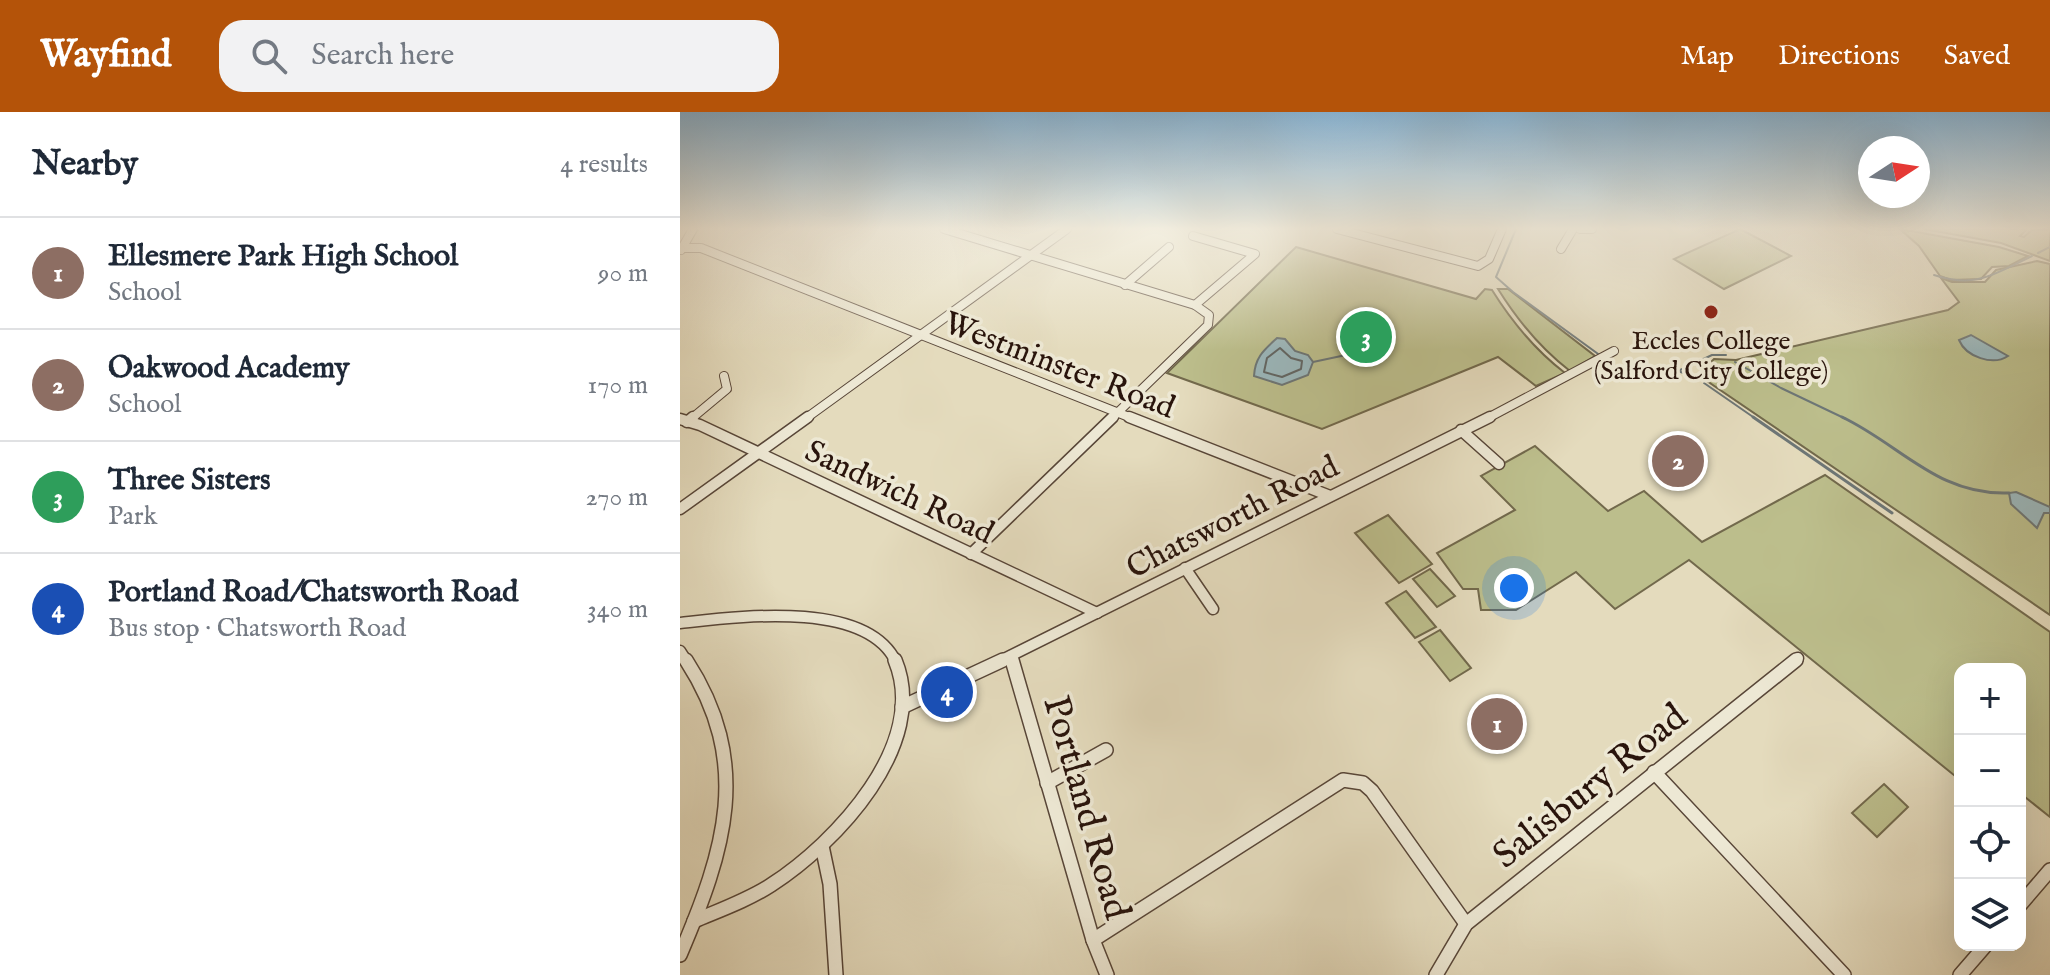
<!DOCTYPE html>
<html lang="en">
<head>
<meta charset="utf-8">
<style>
	body { margin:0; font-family:"IM FELL English",serif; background:#f2f2f3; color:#1f2937 }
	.controls { position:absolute; right:24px; bottom:24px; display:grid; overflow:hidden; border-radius:16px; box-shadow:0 8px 32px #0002 }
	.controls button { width:72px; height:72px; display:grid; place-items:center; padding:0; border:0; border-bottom:2px solid #e0e1e3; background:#fff; color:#1f2937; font:40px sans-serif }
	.compass { position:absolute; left:1178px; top:24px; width:72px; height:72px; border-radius:50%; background:#fff; box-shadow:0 8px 32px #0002; rotate:78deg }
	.you { position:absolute; left:834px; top:476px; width:28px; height:28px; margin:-20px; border:6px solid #fff; border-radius:50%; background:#1a73e8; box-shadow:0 0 0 12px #1a73e833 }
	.badge { display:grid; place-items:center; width:52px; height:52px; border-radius:50%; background:#b45309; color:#fff; font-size:26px; font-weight:700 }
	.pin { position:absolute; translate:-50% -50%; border:4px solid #fff; box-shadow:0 2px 8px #0006 }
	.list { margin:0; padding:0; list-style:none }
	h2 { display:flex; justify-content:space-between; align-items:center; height:104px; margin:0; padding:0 32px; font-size:34px }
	h2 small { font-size:26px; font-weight:400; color:#747a83 }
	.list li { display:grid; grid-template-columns:52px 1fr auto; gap:24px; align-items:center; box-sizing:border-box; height:112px; padding:0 32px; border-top:2px solid #e0e1e3 }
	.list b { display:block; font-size:30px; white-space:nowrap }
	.list p { margin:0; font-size:26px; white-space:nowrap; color:#747a83 }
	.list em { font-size:26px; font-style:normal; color:#747a83 }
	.icon { flex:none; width:44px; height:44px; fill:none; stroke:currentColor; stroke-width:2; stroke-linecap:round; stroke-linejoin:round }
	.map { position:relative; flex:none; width:1370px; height:863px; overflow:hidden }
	header { display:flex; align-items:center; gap:48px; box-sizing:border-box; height:112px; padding:0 40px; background:#b45309; color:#fff }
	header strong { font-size:38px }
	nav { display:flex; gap:44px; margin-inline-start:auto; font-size:28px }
	.search { width:560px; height:72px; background:#f2f2f3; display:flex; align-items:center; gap:20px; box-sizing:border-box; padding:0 28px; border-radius:24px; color:#747a83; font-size:30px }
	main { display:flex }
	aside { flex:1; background:#fff }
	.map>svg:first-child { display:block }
</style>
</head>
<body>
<header>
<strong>Wayfind</strong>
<div class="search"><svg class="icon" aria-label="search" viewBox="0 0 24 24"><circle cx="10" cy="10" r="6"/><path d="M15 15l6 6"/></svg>Search here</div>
<nav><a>Map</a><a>Directions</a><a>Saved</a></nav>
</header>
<main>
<aside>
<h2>Nearby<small>4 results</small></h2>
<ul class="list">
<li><span class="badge" style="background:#8d6e63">1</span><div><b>Ellesmere Park High School</b><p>School</p></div><em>90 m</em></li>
<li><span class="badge" style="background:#8d6e63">2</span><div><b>Oakwood Academy</b><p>School</p></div><em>170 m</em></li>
<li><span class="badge" style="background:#2e9e5b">3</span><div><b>Three Sisters</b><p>Park</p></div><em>270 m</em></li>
<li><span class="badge" style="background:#1a4fb4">4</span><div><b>Portland Road/Chatsworth Road</b><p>Bus stop · Chatsworth Road</p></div><em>340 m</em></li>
</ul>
</aside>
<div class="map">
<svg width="1370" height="863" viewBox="0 0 1370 863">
	<rect width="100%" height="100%" fill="#e4dbbd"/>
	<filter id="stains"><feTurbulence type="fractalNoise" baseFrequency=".0025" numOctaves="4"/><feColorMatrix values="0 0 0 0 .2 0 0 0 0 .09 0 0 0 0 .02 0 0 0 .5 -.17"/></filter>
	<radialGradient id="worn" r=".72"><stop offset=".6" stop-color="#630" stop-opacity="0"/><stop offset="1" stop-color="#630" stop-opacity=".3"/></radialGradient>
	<g fill="#bcbe8c" stroke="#72694c" stroke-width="2">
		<polygon points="1060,117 1111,144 1044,177 994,147"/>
		<polygon points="1220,117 1319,135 1348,144 1329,154 1312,155 1301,167 1271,168 1260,164 1239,134"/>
		<polygon points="1244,117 1347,117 1340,124 1344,125 1352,118 1370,117 1370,149 1321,131"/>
		<path d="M616,135L796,187L805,177L812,178C832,210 855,238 885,261L856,274L818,245L642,317L487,261Z"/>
		<polygon points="1357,149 1370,152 1370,503 1027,269 1029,252 1034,247 1056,248 1268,198 1279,190 1261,166 1272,170 1305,170 1316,158"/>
		<path d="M818,177H828L915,244L890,259C860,236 838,209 818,177Z"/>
		<polygon points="855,334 928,399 964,379 1022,430 1145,363 1370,520 1370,705 1340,681 1340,557 1280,557 1280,668 1009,448 935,497 896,460 836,498 801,498 798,477 783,477 757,441 835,398 801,364"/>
		<polygon points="708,403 752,452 719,471 675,421"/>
		<polygon points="750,457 775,484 757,495 733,467"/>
		<polygon points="726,479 756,515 735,526 706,491"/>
		<polygon points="760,518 791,556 770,569 739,530"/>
		<polygon points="1204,672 1228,695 1197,725 1172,701"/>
	</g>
	<g fill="#9bb8bd" stroke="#6d7676" stroke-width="2">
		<path d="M1291,223L1328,244C1313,254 1286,245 1279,228Z"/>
		<path d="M597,226L605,227L615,239L628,243L633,250L628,263L602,273L574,264C575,245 584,238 597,226Z"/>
		<polygon points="1336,380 1370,395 1370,401 1364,401 1357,416 1331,392 1329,381"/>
	</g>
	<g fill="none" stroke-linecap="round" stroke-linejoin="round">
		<polygon stroke="#626664" stroke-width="2" points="600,236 611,246 622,249 621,257 602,265 584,260 587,246"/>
		<g stroke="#6d7676" stroke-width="2">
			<polyline points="836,117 816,165 833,180 947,263 990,263 998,259 1014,265"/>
			<polyline points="1358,141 1370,135"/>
			<path d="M1254,163C1296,177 1314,162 1352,144"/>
			<polyline points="633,250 713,233"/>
			<polyline points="1055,250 1101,276 1166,307"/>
			<polyline points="998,259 1032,243 1046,243"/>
			<polyline points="1024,271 1076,307"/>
		</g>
		<g stroke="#6d7676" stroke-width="3">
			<polyline points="1073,305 1212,401"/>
			<path d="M1162,305C1221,333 1258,384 1329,381"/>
		</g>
		<defs>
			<g id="minor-far2">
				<polyline points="264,117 515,193 529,203 528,213 431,307"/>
				<polyline points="657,117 798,154 809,147 822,117"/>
				<polyline points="900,117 912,117"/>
				<polyline points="513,124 575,142 515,193"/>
				<polyline points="2,136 21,136 454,307"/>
				<polyline points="881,137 893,117"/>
				<polyline points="1,138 13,117"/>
				<polyline points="445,173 489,135"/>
				<polyline points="11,307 47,277 44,264"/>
				<polyline points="125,307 387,117"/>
				<polyline points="806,307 934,239"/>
			</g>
			<g id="minor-far1">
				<polyline points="449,305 650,384"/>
				<polyline points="0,307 20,313 417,501"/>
				<polyline points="7,310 13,305"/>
				<polyline points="781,318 819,352"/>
				<polyline points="0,397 128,305"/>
				<polyline points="291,442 433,305"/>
				<polyline points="505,456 533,497"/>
				<path d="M0,511C56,505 186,487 216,550"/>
				<polyline points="0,539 7,550"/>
				<polyline points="331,544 333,550"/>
				<polyline points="318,550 810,305"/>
				<polyline points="1113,550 1118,546"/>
			</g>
			<g id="minor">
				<polyline points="332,548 413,828 427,863"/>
				<polyline points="222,595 323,548"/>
				<polyline points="974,660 1164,863"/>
				<polyline points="367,671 426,638"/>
				<polyline points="142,734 150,772 156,863"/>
				<polyline points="1340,793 1370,758"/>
				<path d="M14,809C40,798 68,788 91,773C156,731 250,632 215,548"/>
				<polyline points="413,828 663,668 683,671 692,679 786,812"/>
				<path d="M0,843C45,738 73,651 6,548"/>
				<polyline points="756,863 786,812 1116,548"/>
				<polyline points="1280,863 1306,833"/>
			</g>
		</defs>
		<use href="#minor-far2" stroke="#584638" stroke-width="10"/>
		<use href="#minor-far1" stroke="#584638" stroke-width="13"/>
		<use href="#minor" stroke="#584638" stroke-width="16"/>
		<use href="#minor-far2" stroke="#ede8d4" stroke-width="8"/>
		<use href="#minor-far1" stroke="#ede8d4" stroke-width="10"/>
		<use href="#minor" stroke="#ede8d4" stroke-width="13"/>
	</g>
	<linearGradient id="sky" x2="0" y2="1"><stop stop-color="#89b6d7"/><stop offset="0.49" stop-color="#f3efe1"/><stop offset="1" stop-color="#f3efe1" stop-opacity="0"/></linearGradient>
	<rect width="1370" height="238" fill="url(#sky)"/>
	<circle fill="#8f2418" stroke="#ede8d4" stroke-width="3" cx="1031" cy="200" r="8"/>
	<g text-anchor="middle" stroke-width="7" stroke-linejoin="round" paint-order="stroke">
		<g font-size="26" fill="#29140c" stroke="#ede8d4">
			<text x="1031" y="237">Eccles College<tspan x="1031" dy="30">(Salford City College)</tspan></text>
		</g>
		<g font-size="32" fill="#29140c" stroke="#ede8d4">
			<text transform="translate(380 252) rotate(21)" y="11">Westminster Road</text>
			<text transform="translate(220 379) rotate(25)" y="11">Sandwich Road</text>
			<text transform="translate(552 404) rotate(-27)" y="11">Chatsworth Road</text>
		</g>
		<g font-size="38" fill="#29140c" stroke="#ede8d4">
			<text transform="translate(909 673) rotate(-39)" y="13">Salisbury Road</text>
			<text transform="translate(408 695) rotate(74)" y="13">Portland Road</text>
		</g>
	</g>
	<rect width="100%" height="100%" filter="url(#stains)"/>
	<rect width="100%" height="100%" fill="url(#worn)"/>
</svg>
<div class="controls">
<button>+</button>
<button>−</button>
<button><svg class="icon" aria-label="locate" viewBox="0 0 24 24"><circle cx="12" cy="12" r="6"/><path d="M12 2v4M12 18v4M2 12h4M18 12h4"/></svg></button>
<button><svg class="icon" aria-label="layers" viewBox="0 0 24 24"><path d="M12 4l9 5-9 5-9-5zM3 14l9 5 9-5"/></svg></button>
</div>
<svg class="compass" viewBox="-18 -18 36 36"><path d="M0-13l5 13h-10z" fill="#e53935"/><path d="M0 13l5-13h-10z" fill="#747a83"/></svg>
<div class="you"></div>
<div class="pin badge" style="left:817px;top:612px;background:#8d6e63">1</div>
<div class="pin badge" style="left:998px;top:349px;background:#8d6e63">2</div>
<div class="pin badge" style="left:686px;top:225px;background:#2e9e5b">3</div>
<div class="pin badge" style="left:267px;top:580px;background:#1a4fb4">4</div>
</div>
</main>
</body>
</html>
